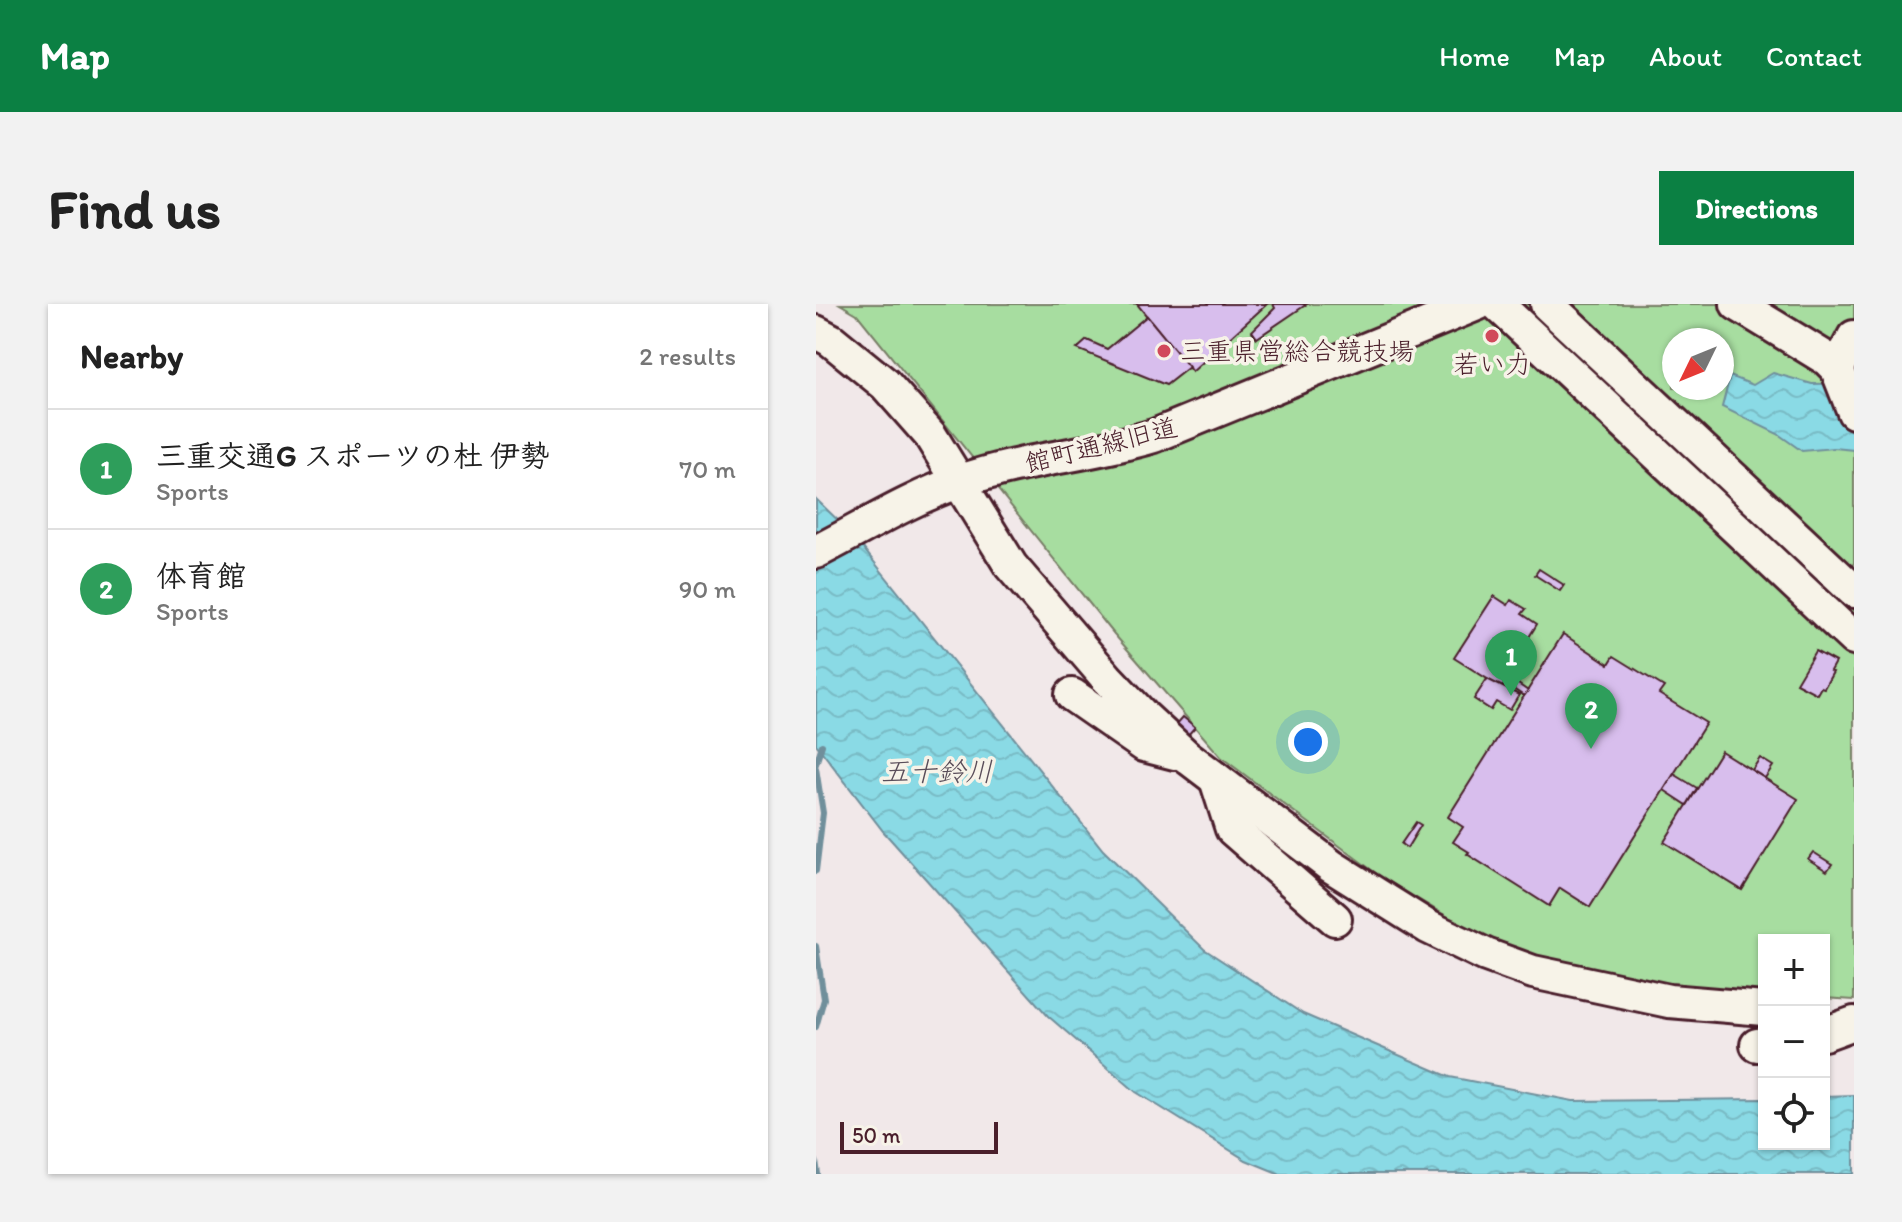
<!DOCTYPE html>
<html lang="en">
<head>
<meta charset="utf-8">
<style>
	body { margin:0; font-family:Itim,"Klee One",sans-serif; background:#f2f2f2; color:#222 }
	.controls { position:absolute; right:24px; bottom:24px; display:grid; overflow:hidden; border-radius:0px; box-shadow:0 2px 6px #0004 }
	.controls button { width:72px; height:72px; display:grid; place-items:center; padding:0; border:0; border-bottom:2px solid #e0e0e0; background:#fff; color:#222; font:40px sans-serif }
	.compass { position:absolute; left:846px; top:24px; width:72px; height:72px; border-radius:50%; background:#fff; box-shadow:0 2px 6px #0004; rotate:227deg }
	.scale { position:absolute; left:24px; bottom:20px; width:158px; box-sizing:border-box; padding-left:8px; border:4px solid #4a1f2b; border-top:0; font-size:22px; line-height:28px; white-space:nowrap; color:#4a1f2b; -webkit-text-stroke:6px #f7f3e8; paint-order:stroke }
	.you { position:absolute; left:492px; top:438px; width:28px; height:28px; margin:-20px; border:6px solid #fff; border-radius:50%; background:#1a73e8; box-shadow:0 0 0 12px #1a73e833 }
	.badge { display:grid; place-items:center; width:52px; height:52px; border-radius:50%; background:#0b8043; color:#fff; font-size:26px; font-weight:700 }
	.pin { position:absolute; translate:-50% -66px; filter:drop-shadow(0 2px 4px #0008) }
	.pin::after { content:''; position:absolute; top:42px; width:28px; height:24px; background:inherit; clip-path:polygon(0 0,100% 0,50% 100%) }
	.list { margin:0; padding:0; list-style:none }
	h2 { display:flex; justify-content:space-between; align-items:center; height:104px; margin:0; padding:0 32px; font-size:34px }
	h2 small { font-size:26px; font-weight:400; color:#767676 }
	.list li { display:grid; grid-template-columns:52px 1fr auto; gap:24px; align-items:center; box-sizing:border-box; height:120px; padding:0 32px; border-top:2px solid #e0e0e0 }
	.list b { display:block; font-size:30px; white-space:nowrap }
	.list p { margin:0; font-size:26px; white-space:nowrap; color:#767676 }
	.list em { font-size:26px; font-style:normal; color:#767676 }
	.icon { flex:none; width:44px; height:44px; fill:none; stroke:currentColor; stroke-width:2; stroke-linecap:round; stroke-linejoin:round }
	.map { position:relative; flex:none; width:1038px; height:870px; overflow:hidden; border-radius:0px }
	header { display:flex; align-items:center; gap:48px; box-sizing:border-box; height:112px; padding:0 40px; background:#0b8043; color:#fff }
	header strong { font-size:38px }
	nav { display:flex; gap:44px; margin-inline-start:auto; font-size:28px }
	.intro { display:flex; align-items:center; justify-content:space-between; box-sizing:border-box; height:192px; padding:0 48px }
	h1 { margin:0; font-size:56px }
	.button { padding:20px 36px; border-radius:0px; background:#0b8043; color:#fff; font-size:28px; font-weight:700 }
	main { display:flex; gap:48px; padding:0 48px }
	aside { flex:1; background:#fff; border-radius:0px; box-shadow:0 2px 6px #0004 }
	.map>svg:first-child { display:block }
</style>
</head>
<body>
<header>
<strong>Map</strong>
<nav><a>Home</a><a>Map</a><a>About</a><a>Contact</a></nav>
</header>
<div class="intro"><h1>Find us</h1><a class="button">Directions</a></div>
<main>
<aside>
<h2>Nearby<small>2 results</small></h2>
<ul class="list">
<li><span class="badge" style="background:#2e9e5b">1</span><div><b>三重交通G スポーツの杜 伊勢</b><p>Sports</p></div><em>70 m</em></li>
<li><span class="badge" style="background:#2e9e5b">2</span><div><b>体育館</b><p>Sports</p></div><em>90 m</em></li>
</ul>
</aside>
<div class="map">
<svg width="1038" height="870" viewBox="0 0 1038 870">
	<defs>
		<pattern id="water-waves" width="16" height="10" patternUnits="userSpaceOnUse" patternTransform="scale(2)"><rect width="16" height="10" fill="#8adae5"/><path d="M0 5q4-4 8 0t8 0" fill="none" stroke="#79bbc5"/></pattern>
	</defs>
	<rect width="100%" height="100%" fill="#f1e8e9"/>
	<filter id="ink" filterUnits="userSpaceOnUse"><feTurbulence type="fractalNoise" baseFrequency=".0125" numOctaves="2"/><feDisplacementMap in="SourceGraphic" scale="16" xChannelSelector="R" yChannelSelector="G"/><feConvolveMatrix kernelMatrix="1 2 1 2 8 2 1 2 1" color-interpolation-filters="sRGB"/></filter>
	<g filter="url(#ink)">
		<path fill="#a7dda0" stroke="#787e66" stroke-width="2" fill-rule="evenodd" d="M24,0H1038V696L1008,694V636H948V690L856,685L696,651L565,573L405,453L298,330L41,10ZM858,36H906V84H858Z"/>
		<g fill="url(#water-waves)" stroke="#708f9b" stroke-width="2">
			<polygon points="957,69 996,80 1038,79 1038,146 1018,144 986,147 962,130 906,103 914,72 937,81"/>
			<polygon points="0,195 35,229 287,546 388,645 487,710 634,773 757,797 948,795 948,840 1008,840 1008,792 1038,791 1038,870 464,870 430,856 320,788 232,712 67,527 0,440"/>
		</g>
		<g fill="none" stroke-linecap="round" stroke-linejoin="round">
			<g stroke="#708f9b" stroke-width="6">
				<polyline points="0,460 6,441"/>
				<polyline points="0,464 7,509 0,567"/>
				<polyline points="0,642 8,695 0,723"/>
				<polyline points="0,857 2,870"/>
			</g>
		</g>
		<g fill="#d8beed" stroke="#4a1f2b" stroke-width="2">
			<polygon points="321,0 451,0 376,68"/>
			<polygon points="457,0 491,0 441,34 436,27 459,4"/>
			<polygon points="331,12 373,63 350,81 261,45 271,36 291,45"/>
			<polygon points="723,265 748,281 744,287 719,271"/>
			<polygon points="678,292 692,301 695,296 710,305 706,310 721,320 691,369 694,371 686,384 638,354"/>
			<polygon points="747,330 793,360 798,352 848,383 843,390 890,419 774,603 744,584 733,602 651,550 653,548 637,538 647,523 632,513"/>
			<polygon points="999,347 1019,358 1014,367 1017,368 1008,384 1005,383 1001,390 980,379"/>
			<polygon points="692,373 712,387 708,392 688,379"/>
			<polygon points="671,375 703,391 694,406 680,398 675,406 658,395"/>
			<polygon points="367,413 379,423 371,432 359,422"/>
			<polygon points="905,447 982,495 926,586 848,538"/>
			<polygon points="944,454 957,462 949,474 936,466"/>
			<polygon points="858,470 881,484 871,501 848,486"/>
			<polygon points="600,518 605,521 591,544 585,540"/>
			<polygon points="997,548 1016,560 1011,567 992,555"/>
		</g>
		<g fill="none" stroke-linecap="round" stroke-linejoin="round">
			<defs>
				<g id="minor">
					<polyline points="681,0 1038,335"/>
					<polyline points="731,0 1038,287"/>
					<polyline points="921,0 1011,55 1021,65 1038,108"/>
					<polyline points="0,28 15,36 69,80 114,131 195,262 291,374 329,414 370,452 515,562 612,623 670,651 717,668 853,697 948,705"/>
					<polyline points="1021,65 1038,33"/>
					<path d="M0,248C47,224 95,194 145,177C208,155 275,151 338,132L661,0"/>
					<polyline points="256,391 328,441 359,449"/>
					<polyline points="400,475 416,525 519,615"/>
					<polyline points="1008,730 1038,719"/>
					<polyline points="941,741 948,740"/>
				</g>
			</defs>
			<use href="#minor" stroke="#4a1f2b" stroke-width="38"/>
			<use href="#minor" stroke="#f7f3e8" stroke-width="32"/>
		</g>
	</g>
	<g fill="#d1495b" stroke="#f7f3e8" stroke-width="3">
		<circle cx="676" cy="32" r="8"/>
		<circle cx="348" cy="47" r="8"/>
	</g>
	<g text-anchor="middle" stroke-width="7" stroke-linejoin="round" paint-order="stroke">
		<g font-size="26" fill="#4a1f2b" stroke="#f7f3e8" text-anchor="start">
			<text x="364" y="56">三重県営総合競技場</text>
			<text x="676" y="69" text-anchor="middle">若い力</text>
		</g>
		<g font-size="26" fill="#4a1f2b" stroke="#f7f3e8">
			<text transform="translate(285 141) rotate(-14)" y="9">館町通線旧道</text>
		</g>
		<g font-size="28" font-style="italic" fill="#5a4e5a" stroke="#f7f3e8">
			<text x="121" y="477">五十鈴川</text>
		</g>
	</g>
</svg>
<div class="controls">
<button>+</button>
<button>−</button>
<button><svg class="icon" aria-label="locate" viewBox="0 0 24 24"><circle cx="12" cy="12" r="6"/><path d="M12 2v4M12 18v4M2 12h4M18 12h4"/></svg></button>
</div>
<svg class="compass" viewBox="-18 -18 36 36"><path d="M0-13l5 13h-10z" fill="#e53935"/><path d="M0 13l5-13h-10z" fill="#767676"/></svg>
<div class="scale">50 m</div>
<div class="you"></div>
<div class="pin badge" style="left:695px;top:392px;background:#2e9e5b">1</div>
<div class="pin badge" style="left:775px;top:445px;background:#2e9e5b">2</div>
</div>
</main>
</body>
</html>
